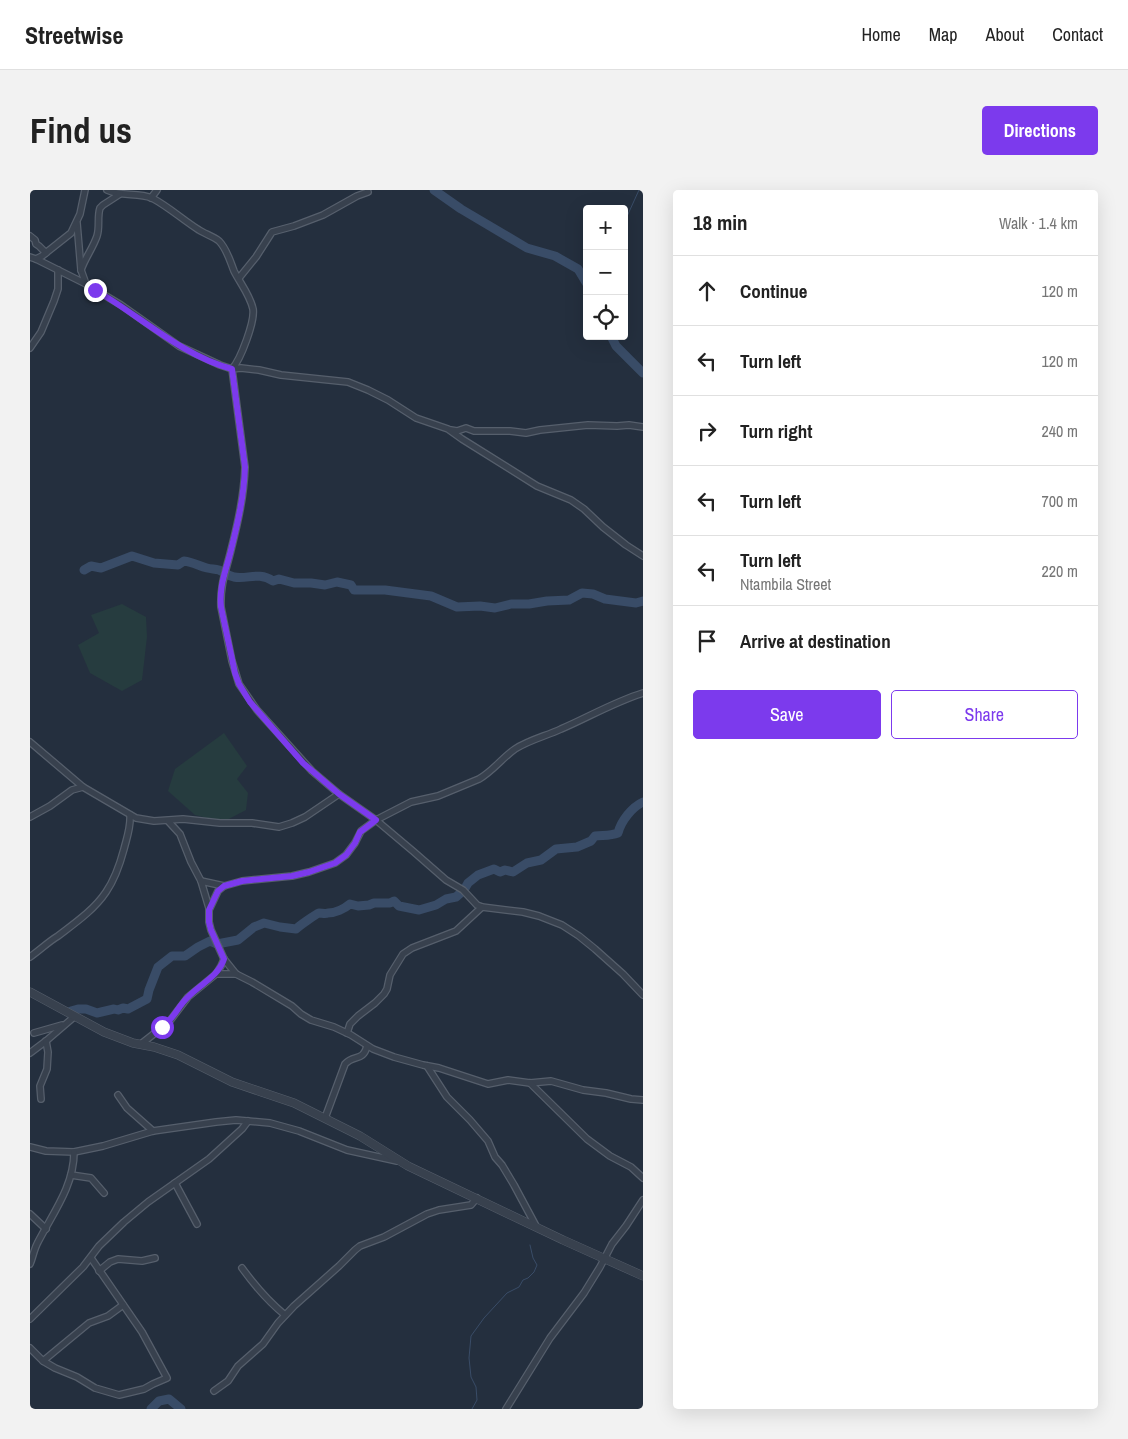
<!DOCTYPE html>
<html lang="en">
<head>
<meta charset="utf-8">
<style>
	body { margin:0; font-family:"Archivo Narrow",sans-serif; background:#f2f2f2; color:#222 }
	.controls { position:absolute; right:15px; top:15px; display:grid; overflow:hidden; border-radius:5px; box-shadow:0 5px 20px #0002 }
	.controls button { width:45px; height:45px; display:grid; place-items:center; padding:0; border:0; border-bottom:1px solid #e0e0e0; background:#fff; color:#222; font:25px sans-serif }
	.stop { position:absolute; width:15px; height:15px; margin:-11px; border:4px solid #7c3aed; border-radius:50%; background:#fff }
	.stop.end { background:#7c3aed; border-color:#fff; box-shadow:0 1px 5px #0008 }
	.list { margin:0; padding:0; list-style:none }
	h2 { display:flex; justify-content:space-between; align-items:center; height:65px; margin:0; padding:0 20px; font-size:21px }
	h2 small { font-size:16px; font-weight:400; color:#767676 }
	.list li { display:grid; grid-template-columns:32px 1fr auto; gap:15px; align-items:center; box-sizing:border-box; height:70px; padding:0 20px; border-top:1px solid #e0e0e0 }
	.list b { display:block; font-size:19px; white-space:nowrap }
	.list p { margin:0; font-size:16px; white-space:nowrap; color:#767676 }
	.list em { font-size:16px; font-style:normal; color:#767676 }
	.actions { display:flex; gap:10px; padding:15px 20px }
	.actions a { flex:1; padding:11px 0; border:1px solid #7c3aed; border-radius:5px; text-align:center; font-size:18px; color:#7c3aed }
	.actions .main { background:#7c3aed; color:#fff }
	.icon { flex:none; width:28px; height:28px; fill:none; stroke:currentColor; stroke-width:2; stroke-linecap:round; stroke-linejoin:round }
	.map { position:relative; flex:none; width:613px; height:1219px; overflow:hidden; border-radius:5px }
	header { display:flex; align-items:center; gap:30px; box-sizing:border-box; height:70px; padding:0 25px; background:#fff; border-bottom:1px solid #e0e0e0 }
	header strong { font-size:24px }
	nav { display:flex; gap:28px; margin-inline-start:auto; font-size:18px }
	.intro { display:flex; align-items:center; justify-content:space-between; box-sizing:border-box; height:120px; padding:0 30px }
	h1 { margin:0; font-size:35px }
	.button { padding:12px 22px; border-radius:5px; background:#7c3aed; color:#fff; font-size:18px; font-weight:700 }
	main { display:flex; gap:30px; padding:0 30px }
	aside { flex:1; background:#fff; border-radius:5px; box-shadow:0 5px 20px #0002 }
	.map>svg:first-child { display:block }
</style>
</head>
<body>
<header>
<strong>Streetwise</strong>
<nav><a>Home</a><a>Map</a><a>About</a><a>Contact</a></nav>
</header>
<div class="intro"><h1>Find us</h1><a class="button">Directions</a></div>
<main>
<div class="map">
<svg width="613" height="1219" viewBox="0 0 613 1219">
	<rect width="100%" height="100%" fill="#242f3e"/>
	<g fill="#263c3f">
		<polygon points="92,414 116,427 117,447 112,490 92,501 60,483 48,455 69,443 61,425"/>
		<polygon points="194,543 217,576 207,589 218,603 216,620 193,632 165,625 138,601 145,579"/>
	</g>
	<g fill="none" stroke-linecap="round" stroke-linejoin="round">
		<g stroke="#394c67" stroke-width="1">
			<polyline points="594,33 609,0"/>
			<polyline points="442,1219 447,1210 446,1197 441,1187 439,1168 441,1146 454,1128 477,1103 489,1097 493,1090 498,1088 504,1082 507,1075 503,1068 500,1055"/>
		</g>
		<g stroke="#394c67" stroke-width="9">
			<polyline points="404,0 431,19 497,58 525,66 548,79 557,94"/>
			<polyline points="581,146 586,156 613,183"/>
			<path d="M54,380L61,376L71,378L102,366L124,373L148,375L154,371C163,372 169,376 177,378C181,379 185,379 189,380C194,382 198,386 204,387C217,390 228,381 243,391L249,389L264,393H281L295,395L307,392L321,395L324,400H355L401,406L427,417L450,416L465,418L481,414H499L517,411L539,410L552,403L563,404L575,409L606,413L613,411"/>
			<path d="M41,821L48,819H56L67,823L84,819L88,820L93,818L98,819L117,809L119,800L128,777L142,766H155L168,757L180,751L187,754L208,750L224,737L234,733L250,737L266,739C269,736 286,724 289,723C292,723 295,724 298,723C305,723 314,719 320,714L328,716L339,715L344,713H360L364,711L369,716L389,720L406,715L416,709L426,707L434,700L438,693L448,685L464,679L470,682L475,680L483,682L497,673L511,670L526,659L547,657L561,651L565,646C573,645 580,646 588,643C591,631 602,617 613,612"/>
			<polyline points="121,1219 129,1211 139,1209 151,1219"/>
		</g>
		<defs>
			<g id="minor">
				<path d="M77,0C91,7 108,2 122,8C139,17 153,30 169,40C175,44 183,46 189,51C197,59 200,71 204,81C210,93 220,105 223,119C225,131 211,169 202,179L215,277C214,306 208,332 201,360C196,381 190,394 191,417L202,471L209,494L227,520L282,581L309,604L346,630L384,662L416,690L433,700L447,715L452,717L493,722L509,726L532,735L549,746L565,759L593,784L613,805"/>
				<polyline points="121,8 127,0"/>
				<polyline points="47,33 51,80 56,94"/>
				<polyline points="0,46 5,50 6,54 9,56 16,63"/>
				<polyline points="0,67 6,69 56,94 91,115 149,156 190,175 202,179 211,178 229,180 251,185 318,192 338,200 358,210 386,228 418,239 432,249 507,296 541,310 554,319 573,337 596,355 613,366"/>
				<polyline points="6,69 12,66 41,43 50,24 55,0"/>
				<path d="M51,80C55,68 63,58 67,46C70,37 67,27 70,18L73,15L90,4"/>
				<polyline points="209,88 226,67 242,42 264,36 293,25 327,6 338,2"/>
				<polyline points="0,158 11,142 24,111 28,99 28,80"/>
				<polyline points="421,240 427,241 436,238 444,241 480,241 496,243 510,240 558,235 587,236 599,235 613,237"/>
				<path d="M613,503C584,512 559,527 531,539C516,546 499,550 485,559C472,568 463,581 449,589L408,606L381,612L346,630L331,641L325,653L316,665L305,673L279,682L262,686L212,691L194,696L188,701L179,720V732L181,740L194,769L206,784L222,792L262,816L271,824L281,830L304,837L321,845L343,859L364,867L393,875L409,878L458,894L478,890L500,893L521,891L553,900L576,903L601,909L613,910"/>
				<polyline points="0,552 53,597"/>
				<polyline points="0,627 20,616 42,600 53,597 106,628 124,631 153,629 190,633 222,633 249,637 262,633 275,627 309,604"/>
				<polyline points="138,631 150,644 161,672 171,691"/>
				<polyline points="179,718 171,691 194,696"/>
				<path d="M0,767C10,760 18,752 28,746C45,733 64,720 76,702C85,689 90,674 94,659C97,647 101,637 100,625"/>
				<polyline points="186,784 206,784"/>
				<polyline points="4,843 32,835"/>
				<polyline points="317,843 320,834 328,826 345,813 354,804 357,799 360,785 373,764 382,758 426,741 452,717"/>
				<polyline points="111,854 139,832 158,807 186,784 191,776 194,769"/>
				<polyline points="0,863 16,851 44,827"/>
				<polyline points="397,876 417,907 440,930 458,951 465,967 472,975 484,995 506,1036"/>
				<polyline points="500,893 557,949 580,966 601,977 613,988"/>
				<polyline points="88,905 97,918 123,941"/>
				<polyline points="11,909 10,896 17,879 18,862 16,851"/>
				<path d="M295,928L315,874C324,864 333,872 337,856"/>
				<polyline points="0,957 16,961 44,962 73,956 123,941 186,932 206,930 240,933 269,941 317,960 367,971"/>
				<polyline points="41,985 61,988 74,1003"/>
				<polyline points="145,993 167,1034"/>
				<polyline points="0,1024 16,1039"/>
				<path d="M0,1074C3,1067 4,1059 8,1052C23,1023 44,996 44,962"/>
				<path d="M212,1078C225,1096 238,1111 255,1125"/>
				<polyline points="69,1081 80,1072 88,1069 112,1071 125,1068"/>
				<polyline points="0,1129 53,1077 69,1056 94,1032 118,1012 179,969 212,939 218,931"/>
				<polyline points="0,1158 13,1171 25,1178 47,1187 65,1198 89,1205 114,1199 123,1194 137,1188 112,1142 61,1068"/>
				<polyline points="13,1171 59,1133 78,1126 93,1115"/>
				<polyline points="184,1201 198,1191 208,1176 233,1154 248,1133 264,1116 309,1076 325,1060 330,1056 354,1047 397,1024 409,1020 441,1015 447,1008"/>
				<polyline points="476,1219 520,1148 554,1103 570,1077 582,1054 596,1036 613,1010"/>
			</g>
			<polyline id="tertiary" points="0,802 74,842 103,853 124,857 148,865 202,892 264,913 330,946 378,976 533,1050 613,1086"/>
		</defs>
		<use href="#minor" stroke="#565f6c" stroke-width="8"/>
		<use href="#tertiary" stroke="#565f6c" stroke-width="9"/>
		<use href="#minor" stroke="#38414e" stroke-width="5.5"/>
		<use href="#tertiary" stroke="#38414e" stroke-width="8"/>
	</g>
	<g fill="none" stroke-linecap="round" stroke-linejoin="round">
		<path stroke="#7c3aed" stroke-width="6" d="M65,100C109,125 152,166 202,179L215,277C214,306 208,332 201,360C196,381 189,395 191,417L205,483L209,494L220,512L273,573L309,604L346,630L330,642L325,653L316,665L305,673L279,682L262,686L212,691L194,696L188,701L179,720V732L181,740L194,769C188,787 170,794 158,807C148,816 144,829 132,837"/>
	</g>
</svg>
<div class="controls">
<button>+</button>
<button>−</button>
<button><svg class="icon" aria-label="locate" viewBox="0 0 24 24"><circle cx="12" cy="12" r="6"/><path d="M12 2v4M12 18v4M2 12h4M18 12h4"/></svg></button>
</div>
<div class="stop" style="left:132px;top:837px"></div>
<div class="stop end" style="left:65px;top:100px"></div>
</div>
<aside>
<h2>18 min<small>Walk · 1.4 km</small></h2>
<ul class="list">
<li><svg class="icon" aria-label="ahead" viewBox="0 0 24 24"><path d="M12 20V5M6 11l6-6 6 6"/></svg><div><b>Continue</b></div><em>120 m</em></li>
<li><svg class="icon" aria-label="left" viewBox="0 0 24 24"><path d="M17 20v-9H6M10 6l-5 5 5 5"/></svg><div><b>Turn left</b></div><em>120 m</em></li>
<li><svg class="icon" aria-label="right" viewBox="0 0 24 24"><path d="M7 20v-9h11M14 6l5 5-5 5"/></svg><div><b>Turn right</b></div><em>240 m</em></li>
<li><svg class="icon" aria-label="left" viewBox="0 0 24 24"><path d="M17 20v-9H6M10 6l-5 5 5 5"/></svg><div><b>Turn left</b></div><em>700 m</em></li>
<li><svg class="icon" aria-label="left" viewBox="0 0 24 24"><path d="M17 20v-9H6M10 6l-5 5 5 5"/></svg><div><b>Turn left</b><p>Ntambila Street</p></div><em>220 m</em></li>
<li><svg class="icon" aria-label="arrive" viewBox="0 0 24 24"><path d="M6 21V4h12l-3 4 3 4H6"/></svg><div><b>Arrive at destination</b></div></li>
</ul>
<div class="actions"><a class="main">Save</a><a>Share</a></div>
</aside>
</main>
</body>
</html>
